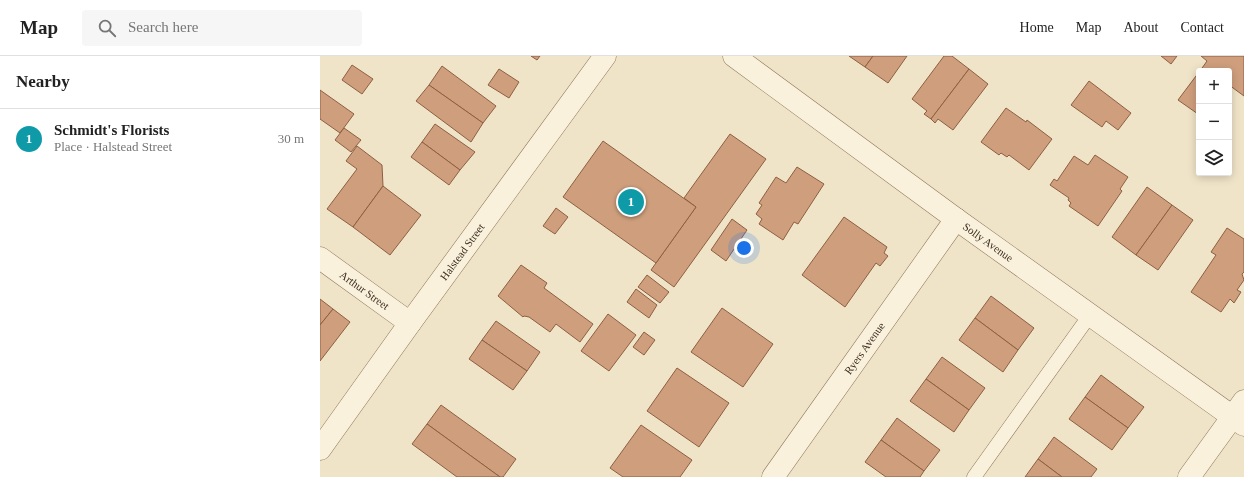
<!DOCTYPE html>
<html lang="en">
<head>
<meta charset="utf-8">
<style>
	body { margin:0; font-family:"Times New Roman",serif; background:#f6f6f6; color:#222 }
	.controls { position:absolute; right:12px; top:12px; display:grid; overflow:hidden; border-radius:4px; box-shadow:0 2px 10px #0003 }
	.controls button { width:36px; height:36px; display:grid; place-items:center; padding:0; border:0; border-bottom:1px solid #e0e0e0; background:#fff; color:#222; font:20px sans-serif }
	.you { position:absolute; left:424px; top:192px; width:14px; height:14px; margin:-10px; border:3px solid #fff; border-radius:50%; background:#1a73e8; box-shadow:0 0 0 6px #1a73e833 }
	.badge { display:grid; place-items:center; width:26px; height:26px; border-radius:50%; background:#db2777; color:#fff; font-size:13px; font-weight:700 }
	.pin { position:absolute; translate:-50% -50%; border:2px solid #fff; box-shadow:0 1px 4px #0006 }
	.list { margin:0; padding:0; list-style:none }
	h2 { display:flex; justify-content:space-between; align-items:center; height:52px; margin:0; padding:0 16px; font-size:17px }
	h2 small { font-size:13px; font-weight:400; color:#767676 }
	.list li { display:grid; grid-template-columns:26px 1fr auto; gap:12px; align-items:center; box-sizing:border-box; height:60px; padding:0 16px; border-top:1px solid #e0e0e0 }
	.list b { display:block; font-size:15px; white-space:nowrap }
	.list p { margin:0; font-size:13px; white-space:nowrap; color:#767676 }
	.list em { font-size:13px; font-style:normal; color:#767676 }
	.icon { flex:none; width:22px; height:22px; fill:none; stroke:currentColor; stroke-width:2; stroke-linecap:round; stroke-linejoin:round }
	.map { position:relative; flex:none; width:924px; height:421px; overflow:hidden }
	header { display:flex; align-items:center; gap:24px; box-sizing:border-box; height:56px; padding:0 20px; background:#fff; border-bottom:1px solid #e0e0e0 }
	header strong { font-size:19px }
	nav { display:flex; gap:22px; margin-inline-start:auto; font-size:14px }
	.search { width:280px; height:36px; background:#f6f6f6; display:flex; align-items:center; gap:10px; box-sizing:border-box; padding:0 14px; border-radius:4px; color:#767676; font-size:15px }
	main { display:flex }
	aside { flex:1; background:#fff }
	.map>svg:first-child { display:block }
</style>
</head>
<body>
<header>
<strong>Map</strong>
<div class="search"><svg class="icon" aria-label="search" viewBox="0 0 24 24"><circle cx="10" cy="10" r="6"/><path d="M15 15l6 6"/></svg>Search here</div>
<nav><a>Home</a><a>Map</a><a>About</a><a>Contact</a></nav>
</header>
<main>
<aside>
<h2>Nearby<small></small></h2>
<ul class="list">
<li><span class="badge" style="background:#0f9aa8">1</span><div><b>Schmidt's Florists</b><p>Place · Halstead Street</p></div><em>30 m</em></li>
</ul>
</aside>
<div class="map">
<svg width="924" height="421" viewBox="0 0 924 421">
	<rect width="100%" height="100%" fill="#f0e4c8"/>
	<g fill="#cf9f7d" stroke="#8d5f41">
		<polygon points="211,0 220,0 217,4"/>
		<polygon points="529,0 553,0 545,11"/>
		<polygon points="553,0 587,0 568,27 545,11"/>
		<polygon points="624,0 632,0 649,13 611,63 604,58 607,55 592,43"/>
		<polygon points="841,0 857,0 851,8"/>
		<polygon points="881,0 924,0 924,40 909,29 909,15 880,15 887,5"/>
		<polygon points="32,9 53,23 42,38 22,24"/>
		<polygon points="122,10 176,50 163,67 109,29"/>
		<polygon points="179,13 199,26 189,42 168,29"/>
		<polygon points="649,13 668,28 633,74 618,63 615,67 611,63"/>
		<polygon points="879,16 879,58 878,58 858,44"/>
		<polygon points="769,25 811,57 798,74 786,65 782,71 751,49"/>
		<polygon points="109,29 163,67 151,86 96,45"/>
		<polygon points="0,34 34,58 20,77 0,63"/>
		<polygon points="686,52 706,66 707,64 732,83 709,114 689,99 687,101 681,97 679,99 661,86"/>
		<polygon points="115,68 155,96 140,114 102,86"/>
		<polygon points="24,72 41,84 31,96 15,84"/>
		<polygon points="410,78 446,103 354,231 331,214 376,151 364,142"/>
		<polygon points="283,85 376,151 336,207 243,141"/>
		<polygon points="102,86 140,114 129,129 91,101"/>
		<polygon points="37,90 62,109 63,130 33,171 7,153 37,113 26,105"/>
		<polygon points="775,99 808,121 800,133 802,135 778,170 749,150 751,147 748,144 749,142 730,129 734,123 737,125 754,100 768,109"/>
		<polygon points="477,111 504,128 478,168 474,166 463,184 439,168 442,163 436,158 442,149 439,147 456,121 466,127"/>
		<polygon points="63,130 101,159 70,199 33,171"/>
		<polygon points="827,131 852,149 816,199 792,181"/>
		<polygon points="852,149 873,164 838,214 816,199"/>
		<polygon points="236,152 248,161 235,178 223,170"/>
		<polygon points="524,161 567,191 564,197 568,200 560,210 556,207 525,251 482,219"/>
		<polygon points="412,163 427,174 406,205 391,194"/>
		<polygon points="907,172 924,183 924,216 922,218 924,224 917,234 921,236 914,247 910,243 901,256 871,236 896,199 891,196"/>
		<polygon points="201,209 227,227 224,232 273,268 260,286 236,268 230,276 209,261 204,260 203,261 178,240"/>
		<polygon points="327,219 349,236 340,247 318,231"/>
		<polygon points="316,233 337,249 329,262 307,246"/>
		<polygon points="671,240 714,272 698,294 655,262"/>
		<polygon points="0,243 13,253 0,269"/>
		<polygon points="402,252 453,288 423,331 371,296"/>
		<polygon points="13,253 30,266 0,305 0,269"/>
		<polygon points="288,258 316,279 289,315 261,295"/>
		<polygon points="655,262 698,294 683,316 639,284"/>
		<polygon points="176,265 220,296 207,315 162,284"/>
		<polygon points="324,276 335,284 324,299 313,291"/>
		<polygon points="162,284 207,315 193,334 149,303"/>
		<polygon points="622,301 665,332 649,354 606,323"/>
		<polygon points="357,312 409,347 379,391 327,355"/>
		<polygon points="781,319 824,351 808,372 765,341"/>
		<polygon points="606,323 649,354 634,376 590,345"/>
		<polygon points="765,341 808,372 792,394 749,363"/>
		<polygon points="121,349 196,403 183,421 180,421 107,368"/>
		<polygon points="577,362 620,394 604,415 561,384"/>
		<polygon points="107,368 180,421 137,421 92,388"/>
		<polygon points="321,369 372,404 360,421 303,421 290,412"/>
		<polygon points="734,381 777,413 771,421 742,421 718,403"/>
		<polygon points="561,384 604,415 600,421 566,421 545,406"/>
		<polygon points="718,403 742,421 705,421"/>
	</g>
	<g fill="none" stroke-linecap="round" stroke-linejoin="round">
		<defs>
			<polyline id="service" points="654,421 770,259"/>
			<g id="minor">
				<path id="s1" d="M414,0L636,163L924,369"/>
				<path id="s2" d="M0,202L90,267"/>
				<path id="s3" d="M0,393L90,267L285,0"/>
				<path id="s4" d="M453,421L636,163"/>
				<polyline points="869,421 924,345"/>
			</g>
		</defs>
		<use href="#service" stroke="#8d765c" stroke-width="15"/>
		<use href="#minor" stroke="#8d765c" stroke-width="23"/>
		<use href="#service" stroke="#faf1dc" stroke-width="14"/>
		<use href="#minor" stroke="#faf1dc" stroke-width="22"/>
	</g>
	<g text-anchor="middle" stroke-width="4" stroke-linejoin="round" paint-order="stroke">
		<g font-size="11" fill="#3d2e20" stroke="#f7eed8">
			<text dy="4" stroke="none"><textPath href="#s1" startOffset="315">Solly Avenue</textPath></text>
			<text dy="4" stroke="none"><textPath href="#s3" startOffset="243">Halstead Street</textPath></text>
			<text dy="4" stroke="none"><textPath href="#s2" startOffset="55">Arthur Street</textPath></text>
			<text dy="4" stroke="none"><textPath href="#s4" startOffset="158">Ryers Avenue</textPath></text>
		</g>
	</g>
</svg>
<div class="controls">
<button>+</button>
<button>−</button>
<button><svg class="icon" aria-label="layers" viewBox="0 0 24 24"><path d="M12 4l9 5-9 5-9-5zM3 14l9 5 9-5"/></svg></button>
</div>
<div class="you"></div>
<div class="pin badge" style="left:311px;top:146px;background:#0f9aa8">1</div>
</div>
</main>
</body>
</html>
